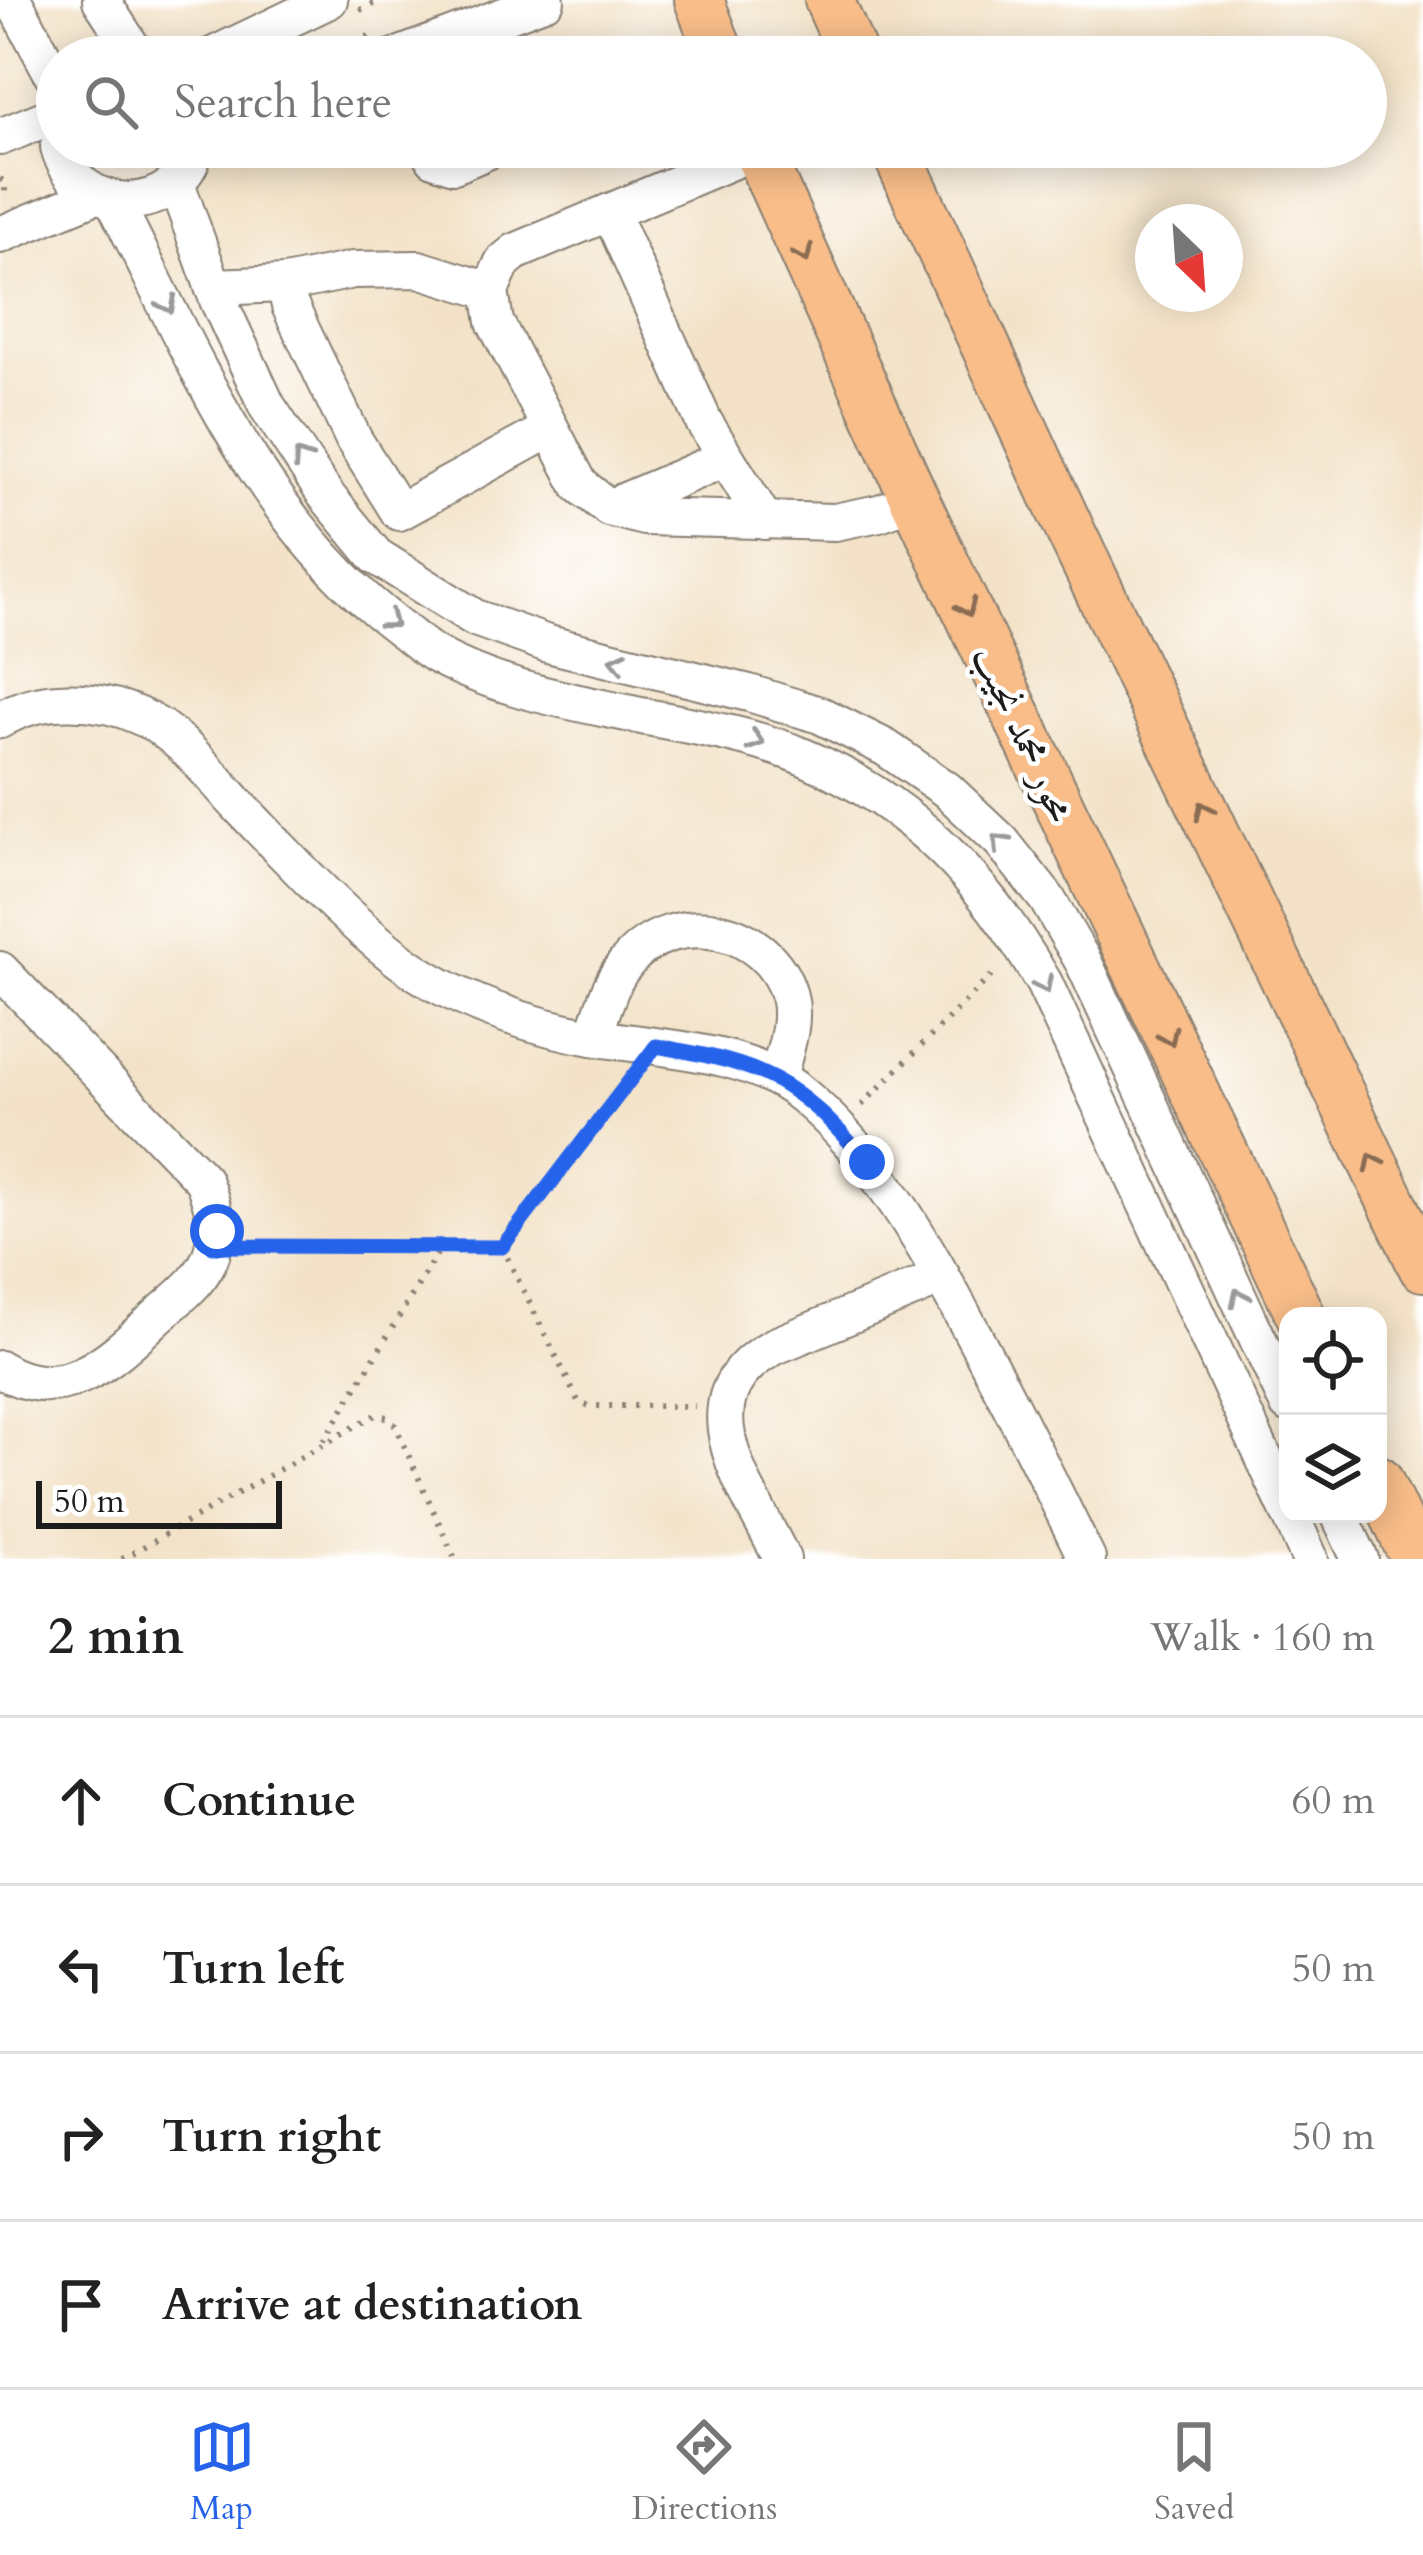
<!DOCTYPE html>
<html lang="en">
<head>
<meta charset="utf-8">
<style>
	body { margin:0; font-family:Cardo,Amiri,serif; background:#f6f6f6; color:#222 }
	.controls { position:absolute; right:36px; bottom:36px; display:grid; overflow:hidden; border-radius:24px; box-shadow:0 6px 30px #0003 }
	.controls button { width:108px; height:108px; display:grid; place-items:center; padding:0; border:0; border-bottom:3px solid #e0e0e0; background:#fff; color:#222; font:60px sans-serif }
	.compass { position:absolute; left:1135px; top:204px; width:108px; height:108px; border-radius:50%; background:#fff; box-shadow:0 6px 30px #0003; rotate:155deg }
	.scale { position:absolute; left:36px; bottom:30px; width:246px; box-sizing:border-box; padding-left:12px; border:6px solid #1c1c1c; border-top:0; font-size:33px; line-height:42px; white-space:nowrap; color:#1c1c1c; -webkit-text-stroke:9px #fff; paint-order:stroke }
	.stop { position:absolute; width:36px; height:36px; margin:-27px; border:9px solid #2563eb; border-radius:50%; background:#fff }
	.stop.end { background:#2563eb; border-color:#fff; box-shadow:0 3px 12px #0008 }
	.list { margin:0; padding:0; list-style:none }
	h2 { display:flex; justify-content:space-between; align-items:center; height:156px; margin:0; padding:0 48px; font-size:51px }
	h2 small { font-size:39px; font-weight:400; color:#767676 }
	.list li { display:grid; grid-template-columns:78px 1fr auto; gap:36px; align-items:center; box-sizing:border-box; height:168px; padding:0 48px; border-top:3px solid #e0e0e0 }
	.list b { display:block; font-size:45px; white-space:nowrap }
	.list em { font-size:39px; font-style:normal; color:#767676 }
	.icon { flex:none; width:66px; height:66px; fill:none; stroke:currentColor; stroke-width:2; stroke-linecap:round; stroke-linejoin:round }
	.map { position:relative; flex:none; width:1423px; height:1559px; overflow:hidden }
	.search { position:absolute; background:#fff; box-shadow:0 6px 30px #0003; left:36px; right:36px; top:36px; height:132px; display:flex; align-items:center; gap:30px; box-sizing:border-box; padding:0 42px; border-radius:66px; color:#767676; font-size:45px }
	.sheet { height:828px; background:#fff }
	nav { display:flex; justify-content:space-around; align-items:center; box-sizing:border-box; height:168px; border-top:3px solid #e0e0e0; background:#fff; font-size:33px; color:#767676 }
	nav a { display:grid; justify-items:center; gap:6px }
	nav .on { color:#2563eb }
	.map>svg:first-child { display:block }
</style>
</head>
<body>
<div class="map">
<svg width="1423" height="1559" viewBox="0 0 1423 1559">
	<rect width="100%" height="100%" fill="#fff"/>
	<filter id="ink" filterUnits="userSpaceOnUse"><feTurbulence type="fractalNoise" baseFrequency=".00833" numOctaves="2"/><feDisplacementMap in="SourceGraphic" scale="24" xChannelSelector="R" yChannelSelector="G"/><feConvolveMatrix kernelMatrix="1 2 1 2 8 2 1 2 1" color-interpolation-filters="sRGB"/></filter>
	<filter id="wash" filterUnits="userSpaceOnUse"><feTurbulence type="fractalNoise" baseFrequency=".004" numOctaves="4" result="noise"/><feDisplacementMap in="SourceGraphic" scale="48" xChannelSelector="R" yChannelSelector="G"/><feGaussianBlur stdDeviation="2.7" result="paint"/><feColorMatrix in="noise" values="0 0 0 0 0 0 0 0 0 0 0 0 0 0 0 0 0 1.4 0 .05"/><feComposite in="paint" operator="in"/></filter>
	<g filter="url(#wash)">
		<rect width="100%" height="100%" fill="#f3e2c7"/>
	</g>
	<g filter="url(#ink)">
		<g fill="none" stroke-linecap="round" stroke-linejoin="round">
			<defs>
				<g id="minor">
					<polyline points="13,0 57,82"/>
					<polyline points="101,0 138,57"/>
					<polyline points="210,57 329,0"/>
					<polyline points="395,57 546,0"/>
					<polyline points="0,137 57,114"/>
					<path d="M59,147C78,218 178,219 196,147"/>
					<polyline points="428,147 434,158 454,165 496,147"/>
					<polyline points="757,150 515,252 503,262 490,291 495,322 580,485 609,508 644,517 835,522 879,513 915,500"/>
					<polyline points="176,183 218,300 267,406 325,494 376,556 475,618 548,644 749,693 820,715 886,748 947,790 1001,841 1047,899 1084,963 1288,1404"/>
					<path d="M114,201C192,353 259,523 400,628C412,637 424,648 436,655C498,689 569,701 636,715C693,726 751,735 804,757C915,804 985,881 1044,983L1288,1510"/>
					<polyline points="610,212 704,422 765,521"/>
					<polyline points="0,235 96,195"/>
					<polyline points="213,287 285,284"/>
					<polyline points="490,291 419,269 353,270 285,284 290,306 354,440 399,512 550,429"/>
					<polyline points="609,508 726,458"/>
					<path d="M0,720C39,695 97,697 139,716C180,733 210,775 240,807C290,859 339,913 397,958C451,1000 531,1027 598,1038C665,1049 750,1050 805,1097C879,1160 926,1247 972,1332C1012,1407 1050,1483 1087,1559"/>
					<path d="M0,970L203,1180C213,1205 219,1225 212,1252C204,1279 180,1296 159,1315C114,1356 65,1409 0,1369"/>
					<path d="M593,1037C603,1012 609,982 627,962C674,906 769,925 789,996C796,1023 784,1052 778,1078"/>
					<polyline points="1290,1514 1310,1559"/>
					<polyline points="1339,1514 1360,1559"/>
					<path d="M782,1559C748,1488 677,1398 775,1346L942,1277"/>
				</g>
				<g id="major">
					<polyline points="699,0 721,57"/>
					<polyline points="829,0 854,57"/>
					<polyline points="756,147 915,500 1301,1316"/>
					<polyline points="894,147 1070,530 1423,1267"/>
					<polyline points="1378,1480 1415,1559"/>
				</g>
			</defs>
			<use href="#minor" stroke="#887f72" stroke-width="40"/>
			<use href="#major" stroke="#887f72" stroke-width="52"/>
			<g stroke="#887f72" stroke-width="6" stroke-dasharray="3 9" stroke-linecap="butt">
				<polyline points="360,10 382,0"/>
				<polyline points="323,57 369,36"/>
				<polyline points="0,179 5,182 5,197"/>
				<polyline points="862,1105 997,970"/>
				<polyline points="248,1246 502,1247"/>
				<polyline points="502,1247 578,1401 589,1406 695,1406"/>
				<polyline points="502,1247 631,1079"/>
				<polyline points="324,1441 441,1247"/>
				<polyline points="122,1559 375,1415 387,1417 395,1425 455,1559"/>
			</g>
			<use href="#minor" stroke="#fff" stroke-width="36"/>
			<use href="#major" stroke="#f8bd89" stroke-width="48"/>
		</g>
		<defs><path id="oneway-chevron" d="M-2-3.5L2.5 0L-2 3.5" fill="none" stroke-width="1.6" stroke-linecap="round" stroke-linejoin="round" transform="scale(3)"/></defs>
		<g stroke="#8a6c52">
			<use href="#oneway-chevron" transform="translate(804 254) rotate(66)"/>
			<use href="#oneway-chevron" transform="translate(967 608) rotate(65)"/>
			<use href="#oneway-chevron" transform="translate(1204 810) rotate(-116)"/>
			<use href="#oneway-chevron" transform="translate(1169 1037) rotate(65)"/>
			<use href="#oneway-chevron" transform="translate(1373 1162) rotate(-116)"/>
		</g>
		<g stroke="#999">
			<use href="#oneway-chevron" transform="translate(168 305) rotate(63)"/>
			<use href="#oneway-chevron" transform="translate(301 458) rotate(-124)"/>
			<use href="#oneway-chevron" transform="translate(390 621) rotate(37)"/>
			<use href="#oneway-chevron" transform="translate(618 661) rotate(-166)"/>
			<use href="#oneway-chevron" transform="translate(756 741) rotate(18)"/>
			<use href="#oneway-chevron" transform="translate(1000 842) rotate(-133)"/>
			<use href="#oneway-chevron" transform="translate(1044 985) rotate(63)"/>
			<use href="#oneway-chevron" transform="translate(1239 1297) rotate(-115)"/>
		</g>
	</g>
	<g fill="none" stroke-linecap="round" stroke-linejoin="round" filter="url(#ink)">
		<path stroke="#2563eb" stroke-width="15" d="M217,1231L213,1246L502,1247L656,1046C763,1064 796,1079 867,1162"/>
	</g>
	<g text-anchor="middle" stroke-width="9" stroke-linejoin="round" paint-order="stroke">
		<g font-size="39" fill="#1c1c1c" stroke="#fff">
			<text transform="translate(1025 733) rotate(65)" y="14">محور محمد نجيب</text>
		</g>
	</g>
</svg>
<div class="controls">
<button><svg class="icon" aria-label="locate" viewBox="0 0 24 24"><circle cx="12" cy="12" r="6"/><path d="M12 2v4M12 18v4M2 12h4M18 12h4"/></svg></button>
<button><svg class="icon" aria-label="layers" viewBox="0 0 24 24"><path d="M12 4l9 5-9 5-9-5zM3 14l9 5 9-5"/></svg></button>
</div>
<svg class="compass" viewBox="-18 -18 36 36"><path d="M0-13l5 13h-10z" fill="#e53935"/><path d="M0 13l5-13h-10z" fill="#767676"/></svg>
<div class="scale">50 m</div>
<div class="stop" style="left:217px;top:1231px"></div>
<div class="stop end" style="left:867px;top:1162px"></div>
<div class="search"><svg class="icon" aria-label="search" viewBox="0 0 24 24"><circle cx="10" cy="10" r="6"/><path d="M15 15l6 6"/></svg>Search here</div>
</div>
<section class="sheet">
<h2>2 min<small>Walk · 160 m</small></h2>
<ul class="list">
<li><svg class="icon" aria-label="ahead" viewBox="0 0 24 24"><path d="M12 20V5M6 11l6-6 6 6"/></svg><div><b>Continue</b></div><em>60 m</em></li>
<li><svg class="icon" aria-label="left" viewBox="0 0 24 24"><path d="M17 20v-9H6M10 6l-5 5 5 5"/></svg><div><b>Turn left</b></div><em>50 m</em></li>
<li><svg class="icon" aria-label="right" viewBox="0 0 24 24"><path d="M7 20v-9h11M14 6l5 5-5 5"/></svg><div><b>Turn right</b></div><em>50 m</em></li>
<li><svg class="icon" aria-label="arrive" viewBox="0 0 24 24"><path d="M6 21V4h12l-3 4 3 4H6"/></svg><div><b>Arrive at destination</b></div></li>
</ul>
</section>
<nav>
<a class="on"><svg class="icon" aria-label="map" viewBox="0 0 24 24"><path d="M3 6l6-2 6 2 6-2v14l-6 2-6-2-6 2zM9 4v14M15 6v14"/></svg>Map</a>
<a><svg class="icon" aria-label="directions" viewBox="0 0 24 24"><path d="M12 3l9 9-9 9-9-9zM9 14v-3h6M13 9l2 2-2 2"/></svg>Directions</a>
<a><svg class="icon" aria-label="saved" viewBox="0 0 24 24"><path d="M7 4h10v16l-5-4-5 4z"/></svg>Saved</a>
</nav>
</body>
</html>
